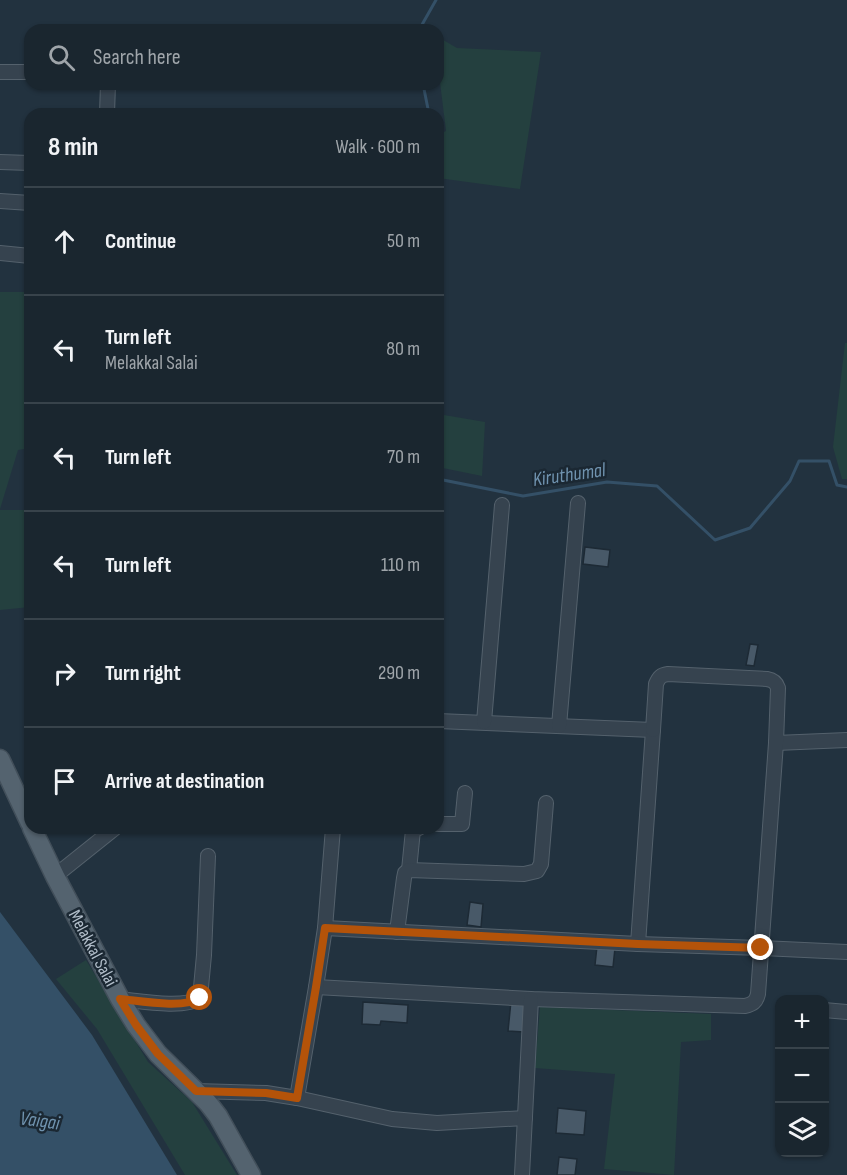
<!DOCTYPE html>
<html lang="en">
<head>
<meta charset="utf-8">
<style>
	body { margin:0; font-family:"Sofia Sans Condensed",sans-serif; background:#232e37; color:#f1f3f6 }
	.controls { position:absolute; right:18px; bottom:18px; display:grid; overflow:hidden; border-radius:12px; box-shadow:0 2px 4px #0004 }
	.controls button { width:54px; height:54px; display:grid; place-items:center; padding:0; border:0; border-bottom:2px solid #38434b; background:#1a262f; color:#f1f3f6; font:30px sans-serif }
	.stop { position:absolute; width:18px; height:18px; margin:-14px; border:4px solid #b45309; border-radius:50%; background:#fff }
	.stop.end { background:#b45309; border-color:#fff; box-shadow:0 2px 6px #0008 }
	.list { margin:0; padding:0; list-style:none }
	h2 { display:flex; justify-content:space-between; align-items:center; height:78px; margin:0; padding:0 24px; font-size:26px }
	h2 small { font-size:20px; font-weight:400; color:#9fa5aa }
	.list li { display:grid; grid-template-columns:39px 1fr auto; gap:18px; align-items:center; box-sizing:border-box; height:108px; padding:0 24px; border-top:2px solid #38434b }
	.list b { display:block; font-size:22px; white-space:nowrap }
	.list p { margin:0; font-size:20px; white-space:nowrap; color:#9fa5aa }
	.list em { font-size:20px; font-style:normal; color:#9fa5aa }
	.icon { flex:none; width:33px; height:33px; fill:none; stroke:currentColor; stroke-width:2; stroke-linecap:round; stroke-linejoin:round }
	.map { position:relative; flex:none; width:847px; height:1175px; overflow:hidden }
	.search { position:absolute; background:#1a262f; box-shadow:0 2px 4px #0004; left:24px; top:24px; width:420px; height:66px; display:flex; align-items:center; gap:15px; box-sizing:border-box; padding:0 21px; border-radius:18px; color:#9fa5aa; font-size:22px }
	.panel { position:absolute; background:#1a262f; box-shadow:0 2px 4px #0004; left:24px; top:108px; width:420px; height:726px; border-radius:18px }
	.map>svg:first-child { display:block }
</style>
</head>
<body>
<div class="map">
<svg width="847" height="1175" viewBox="0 0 847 1175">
	<rect width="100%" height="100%" fill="#22323f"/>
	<g fill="#24403f">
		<polygon points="438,37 457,48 541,52 520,189 438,178 438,135 446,131 438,66"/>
		<polygon points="0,292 30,292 30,448 18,450 0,509"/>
		<polygon points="845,343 847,343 847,479 842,479 833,447"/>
		<polygon points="438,414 485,422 482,476 438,467"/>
		<polygon points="0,510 30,510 30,607 0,610"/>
		<polygon points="86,960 148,1062 192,1102 237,1175 185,1175 97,1029 56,979"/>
		<polygon points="540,1007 711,1014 711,1040 681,1042 674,1175 604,1169 615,1074 535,1068"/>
	</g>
	<polygon fill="#345067" points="0,912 92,1035 177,1175 0,1175"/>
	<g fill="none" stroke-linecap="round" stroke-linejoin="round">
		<g stroke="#345067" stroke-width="3">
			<polyline points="419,30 436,0"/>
			<polyline points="423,84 429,114"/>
			<polyline points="438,479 523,496 607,482 657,486 715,540 750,528 790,481 799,461 829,461 837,485 847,487"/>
		</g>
	</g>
	<g fill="#485968" stroke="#1d2a35" stroke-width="1.5">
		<polygon points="585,547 610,550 608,567 583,564"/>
		<polygon points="750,644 758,645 754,666 746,665"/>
		<polygon points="470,902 483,904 481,927 467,925"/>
		<polygon points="597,946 615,948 613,967 595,965"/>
		<polygon points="511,1001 527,1003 524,1032 508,1031"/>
		<polygon points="363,1002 408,1005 407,1023 381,1021 380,1025 362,1024"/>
		<polygon points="558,1108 586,1111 584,1135 556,1133"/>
		<polygon points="559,1157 577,1159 575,1175 557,1175"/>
	</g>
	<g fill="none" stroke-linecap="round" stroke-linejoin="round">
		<defs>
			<g id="minor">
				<polyline points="0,72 30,72"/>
				<polyline points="107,114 108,84"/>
				<polyline points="0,162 30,163"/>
				<polyline points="0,201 30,203"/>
				<polyline points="0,253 30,256"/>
				<polyline points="438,721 653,730 638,944"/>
				<polyline points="484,722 502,505"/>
				<polyline points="559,726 578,503"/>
				<polyline points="776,743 847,740"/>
				<polyline points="438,824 462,824 465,793"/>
				<polyline points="409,870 413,830 419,828"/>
				<polyline points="55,876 115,828"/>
				<polyline points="325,928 638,944 761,948 847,952"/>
				<polyline points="397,932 404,878 405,873 409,870 524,874 537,871 541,864 546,803"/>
				<path d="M316,987L531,999L745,1006C753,1004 756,1002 758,994L776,743L778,688C776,682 773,680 767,679L668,674C661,675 659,677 656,684L653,730"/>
				<path d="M120,999C140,1001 184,1009 200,998L204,955L208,856"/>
				<polyline points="824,1010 847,1012"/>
				<polyline points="196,1091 266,1093 297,1098 316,987 325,928 333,828"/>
				<polyline points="297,1098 392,1119 437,1123 525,1118"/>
				<polyline points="522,1175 531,999"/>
			</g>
			<g id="major">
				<polyline points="0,759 30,823"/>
				<polyline points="32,828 55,876 120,999 136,1025 158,1054 208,1103 218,1116 251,1175"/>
			</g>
		</defs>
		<use href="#minor" stroke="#54616c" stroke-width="16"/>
		<use href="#major" stroke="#424f5a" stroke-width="21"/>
		<use href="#minor" stroke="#36434f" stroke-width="14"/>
		<use href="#major" stroke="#54636f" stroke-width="18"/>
	</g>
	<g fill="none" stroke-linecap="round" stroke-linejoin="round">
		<path stroke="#b45309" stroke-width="8" d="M200,998C184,1009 140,1001 120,999L136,1025L158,1054L196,1091L266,1093L297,1098L316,987L325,928L638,944L761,948"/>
	</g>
	<g text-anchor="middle" stroke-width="5" stroke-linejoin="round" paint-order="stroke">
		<g font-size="18" fill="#b2beca" stroke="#1b2833">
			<text transform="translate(93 948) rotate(62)" y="6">Melakkal Salai</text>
		</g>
		<g font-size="20" font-style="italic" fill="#7093af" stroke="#1b2833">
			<text transform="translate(569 474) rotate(-8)" y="7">Kiruthumal</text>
			<text transform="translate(40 1120) rotate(8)" y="7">Vaigai</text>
		</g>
	</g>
</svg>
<div class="controls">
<button>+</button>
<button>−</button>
<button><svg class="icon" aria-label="layers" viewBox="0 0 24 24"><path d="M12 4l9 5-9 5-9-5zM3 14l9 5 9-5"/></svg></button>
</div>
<div class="stop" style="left:200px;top:998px"></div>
<div class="stop end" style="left:761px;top:948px"></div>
<div class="search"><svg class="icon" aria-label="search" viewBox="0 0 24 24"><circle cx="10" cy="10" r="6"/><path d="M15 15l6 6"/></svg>Search here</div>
<section class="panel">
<h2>8 min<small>Walk · 600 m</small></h2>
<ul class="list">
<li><svg class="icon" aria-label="ahead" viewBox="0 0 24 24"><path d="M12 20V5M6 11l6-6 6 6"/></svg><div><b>Continue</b></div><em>50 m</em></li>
<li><svg class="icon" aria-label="left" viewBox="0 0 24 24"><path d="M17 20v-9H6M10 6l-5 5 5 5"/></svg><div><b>Turn left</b><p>Melakkal Salai</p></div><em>80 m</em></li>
<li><svg class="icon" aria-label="left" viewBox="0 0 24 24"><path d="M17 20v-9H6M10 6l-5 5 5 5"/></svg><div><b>Turn left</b></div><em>70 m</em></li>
<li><svg class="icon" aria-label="left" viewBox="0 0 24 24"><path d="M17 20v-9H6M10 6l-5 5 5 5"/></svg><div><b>Turn left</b></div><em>110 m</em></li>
<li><svg class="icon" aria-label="right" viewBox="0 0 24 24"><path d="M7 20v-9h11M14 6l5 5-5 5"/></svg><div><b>Turn right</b></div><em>290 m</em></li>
<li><svg class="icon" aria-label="arrive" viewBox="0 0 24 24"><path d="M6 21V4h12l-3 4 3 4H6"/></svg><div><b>Arrive at destination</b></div></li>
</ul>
</section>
</div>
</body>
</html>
